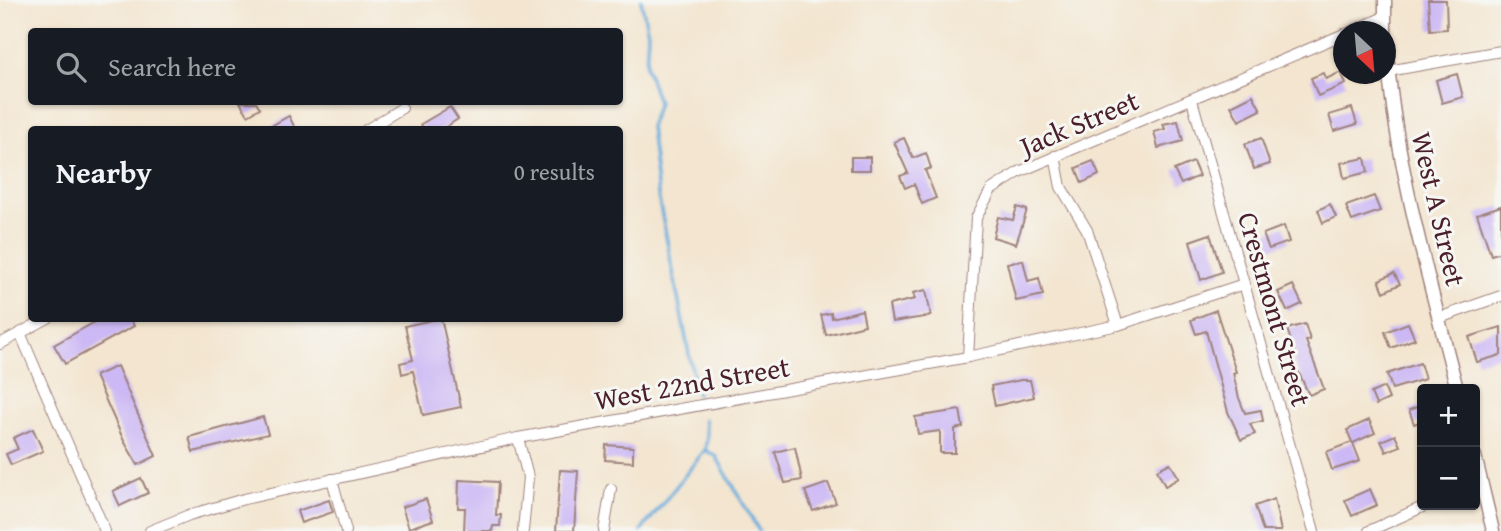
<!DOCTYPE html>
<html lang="en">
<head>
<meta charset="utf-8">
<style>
	body { margin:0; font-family:"Gentium Book Plus",serif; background:#20242c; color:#f1f3f6 }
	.controls { position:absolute; right:21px; bottom:21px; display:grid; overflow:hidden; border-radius:7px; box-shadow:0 2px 5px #0004 }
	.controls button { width:63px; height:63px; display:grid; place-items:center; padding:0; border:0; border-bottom:2px solid #363941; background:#171b24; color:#f1f3f6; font:35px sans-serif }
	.compass { position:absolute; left:1333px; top:21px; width:63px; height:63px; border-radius:50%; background:#171b24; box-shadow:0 2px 5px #0004; rotate:154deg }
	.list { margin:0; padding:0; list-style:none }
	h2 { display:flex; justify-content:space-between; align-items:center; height:91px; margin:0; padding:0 28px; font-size:30px }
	h2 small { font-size:23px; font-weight:400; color:#9ea1a6 }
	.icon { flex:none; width:38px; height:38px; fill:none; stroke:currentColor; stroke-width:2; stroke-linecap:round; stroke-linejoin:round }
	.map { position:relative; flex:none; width:1501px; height:531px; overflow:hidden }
	.search { position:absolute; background:#171b24; box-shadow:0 2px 5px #0004; left:28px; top:28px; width:595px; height:77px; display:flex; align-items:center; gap:18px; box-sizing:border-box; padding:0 24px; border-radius:7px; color:#9ea1a6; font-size:26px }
	.panel { position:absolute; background:#171b24; box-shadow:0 2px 5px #0004; left:28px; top:126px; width:595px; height:196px; border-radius:7px }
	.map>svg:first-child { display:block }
</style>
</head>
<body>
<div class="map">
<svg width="1501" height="531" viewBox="0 0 1501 531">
	<rect width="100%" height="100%" fill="#f6f6f2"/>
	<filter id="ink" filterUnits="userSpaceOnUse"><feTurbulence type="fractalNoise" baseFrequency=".0143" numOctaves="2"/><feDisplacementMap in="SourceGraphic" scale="14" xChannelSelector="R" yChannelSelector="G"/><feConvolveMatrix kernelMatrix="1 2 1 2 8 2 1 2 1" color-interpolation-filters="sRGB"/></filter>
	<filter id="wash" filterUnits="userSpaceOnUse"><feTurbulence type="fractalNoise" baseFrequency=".00686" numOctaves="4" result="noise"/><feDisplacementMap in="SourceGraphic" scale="28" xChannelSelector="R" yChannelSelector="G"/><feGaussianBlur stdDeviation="1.57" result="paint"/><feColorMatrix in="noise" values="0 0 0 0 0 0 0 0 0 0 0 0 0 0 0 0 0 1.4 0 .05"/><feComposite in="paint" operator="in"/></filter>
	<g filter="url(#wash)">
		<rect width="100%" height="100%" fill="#f3e5cf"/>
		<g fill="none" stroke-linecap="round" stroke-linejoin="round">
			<g stroke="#66acdc" stroke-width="3.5">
				<polyline points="641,0 648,33 646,67 658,102 650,127 658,195 697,395"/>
				<polyline points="705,450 716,456 759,531"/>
				<polyline points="641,531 705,450 707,438 704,420"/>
			</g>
		</g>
		<g id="blocks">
			<g fill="#ccb8f4">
				<polygon points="1428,0 1446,0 1447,29 1430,30"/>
				<polygon points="1341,72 1346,84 1318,96 1311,78 1323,73 1326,79"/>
				<polygon points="1457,74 1463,97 1442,103 1436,80"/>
				<polygon points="1253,95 1261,110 1239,121 1231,106"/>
				<polygon points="240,102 256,102 260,108 248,115"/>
				<polygon points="450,107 458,119 441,130 425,130 421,124"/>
				<polygon points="1352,108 1357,124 1334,131 1329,115"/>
				<polygon points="289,116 296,130 264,130"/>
				<polygon points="1178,121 1183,141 1158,148 1154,132 1165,129 1163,124"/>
				<polygon points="904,138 913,158 926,153 931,168 925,170 936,198 922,204 914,184 905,188 900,176 908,173 894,142"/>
				<polygon points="1261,138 1270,164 1254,169 1245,144"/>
				<rect x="851" y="157" width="19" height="13"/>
				<polygon points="1365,158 1368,172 1344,178 1341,163"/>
				<polygon points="1093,161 1099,175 1082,183 1076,168"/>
				<polygon points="1193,162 1199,176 1181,184 1174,170"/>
				<polygon points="1374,196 1380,211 1352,221 1346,206"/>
				<polygon points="1330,204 1336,217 1323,223 1318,210"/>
				<polygon points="1501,206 1501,252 1491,255 1477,214"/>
				<polygon points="1017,207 1027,210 1016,244 993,237 998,217 1013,220"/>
				<polygon points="1284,226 1289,242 1269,249 1263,234"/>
				<polygon points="1210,234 1222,272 1201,280 1190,241"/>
				<polygon points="1023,260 1028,281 1039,278 1043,295 1016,301 1007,263"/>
				<polygon points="1394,273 1400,284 1384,292 1379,280"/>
				<polygon points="1293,285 1302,304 1287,311 1278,292"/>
				<polygon points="926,290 931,316 892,322 889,305 915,299 913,293"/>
				<polygon points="862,310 865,325 826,335 821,315 831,313 832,318"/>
				<polygon points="1216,310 1236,372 1233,373 1239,398 1245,413 1261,410 1263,421 1250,424 1255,434 1241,440 1228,412 1206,331 1196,334 1191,320"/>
				<polygon points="102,318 130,318 134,326 65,364 54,345"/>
				<polygon points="441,318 461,407 423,415 413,371 402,374 400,363 413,360 405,326"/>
				<polygon points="1408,323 1415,339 1391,348 1385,332"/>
				<polygon points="1305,324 1310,340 1306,341 1324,389 1309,395 1292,358 1296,356 1287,329"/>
				<polygon points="1501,327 1501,355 1477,362 1469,337"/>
				<polygon points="1420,363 1425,379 1392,389 1387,374"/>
				<polygon points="117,366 156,456 138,465 124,441 95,376"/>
				<polygon points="1021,380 1030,380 1034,397 995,406 991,386"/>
				<polygon points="1384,387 1389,399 1376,405 1371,393"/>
				<polygon points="1422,405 1422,421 1414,424 1409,410"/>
				<polygon points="960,410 963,427 955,429 955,453 940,453 940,431 918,434 915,417"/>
				<polygon points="263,417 268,434 193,452 189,437"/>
				<polygon points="1369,420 1375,433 1353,443 1360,461 1332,470 1326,452 1352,442 1347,430"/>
				<polygon points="33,429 43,451 11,465 6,454 18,449 13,438"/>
				<polygon points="1395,435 1400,446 1386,452 1381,441"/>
				<polygon points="606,445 633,447 633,462 605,460"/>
				<polygon points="795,447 802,480 785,483 775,452"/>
				<polygon points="1170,463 1179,478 1165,486 1157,470"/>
				<polygon points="560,470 578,471 574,531 556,531"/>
				<polygon points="141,478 148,493 120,506 113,491"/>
				<polygon points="459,480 498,482 496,515 501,515 500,526 493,526 492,531 464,531 465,508 458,508"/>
				<polygon points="828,483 836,503 813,511 805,491"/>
				<polygon points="1370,489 1377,505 1352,516 1345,500"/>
				<polygon points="426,499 433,520 409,528 402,507"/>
				<polygon points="1274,499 1281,531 1263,531 1255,506"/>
				<polygon points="329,500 333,512 301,523 297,511"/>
			</g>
		</g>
	</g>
	<g filter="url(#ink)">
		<use href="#blocks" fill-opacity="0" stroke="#9e827d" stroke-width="2"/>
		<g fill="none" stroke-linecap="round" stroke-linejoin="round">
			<defs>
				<g id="minor">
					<polyline points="1350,32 1384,17"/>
					<polyline points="1388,71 1501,51"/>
					<polyline points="1192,100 1314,531"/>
					<polyline points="366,130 402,108"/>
					<polyline points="1055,156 1061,187 1087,230 1118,325"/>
					<polyline points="1439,318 1501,296"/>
					<polyline points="21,335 105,531"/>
					<polyline points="0,344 48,318"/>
					<polyline points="968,357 976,218 991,190 1019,172 1344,34"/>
					<polyline points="518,438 528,477 523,531"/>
					<polyline points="332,479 346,531"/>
					<polyline points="150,531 189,515 244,499 518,438 968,357 1118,325 1244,284"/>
					<polyline points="604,531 611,489"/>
					<polyline points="1369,531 1427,505"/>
				</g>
				<g id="tertiary">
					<polyline points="1385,0 1385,32"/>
					<path d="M1386,38C1393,157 1428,275 1457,389"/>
					<polyline points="1475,456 1493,531"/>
				</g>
			</defs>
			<use href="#minor" stroke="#9e827d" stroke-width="12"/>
			<use href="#tertiary" stroke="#9e827d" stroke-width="15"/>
			<use href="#minor" stroke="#fff" stroke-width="10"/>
			<use href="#tertiary" stroke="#fff" stroke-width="12"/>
		</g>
	</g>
	<g text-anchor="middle" stroke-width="6" stroke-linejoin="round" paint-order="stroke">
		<g font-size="28" fill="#4a1f2b" stroke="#f6f6f2">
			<text transform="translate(1079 123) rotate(-23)" y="10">Jack Street</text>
			<text transform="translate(1439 209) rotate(77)" y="10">West A Street</text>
			<text transform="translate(1275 309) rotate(74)" y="10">Crestmont Street</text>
			<text transform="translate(692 383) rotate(-10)" y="10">West 22nd Street</text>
		</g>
	</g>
</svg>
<div class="controls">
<button>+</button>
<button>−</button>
</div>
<svg class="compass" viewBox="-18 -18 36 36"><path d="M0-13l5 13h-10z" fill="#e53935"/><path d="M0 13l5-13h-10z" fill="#9ea1a6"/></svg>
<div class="search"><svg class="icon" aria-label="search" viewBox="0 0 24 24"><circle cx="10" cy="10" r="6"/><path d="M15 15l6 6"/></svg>Search here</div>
<section class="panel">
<h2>Nearby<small>0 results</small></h2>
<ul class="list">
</ul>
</section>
</div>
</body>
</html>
